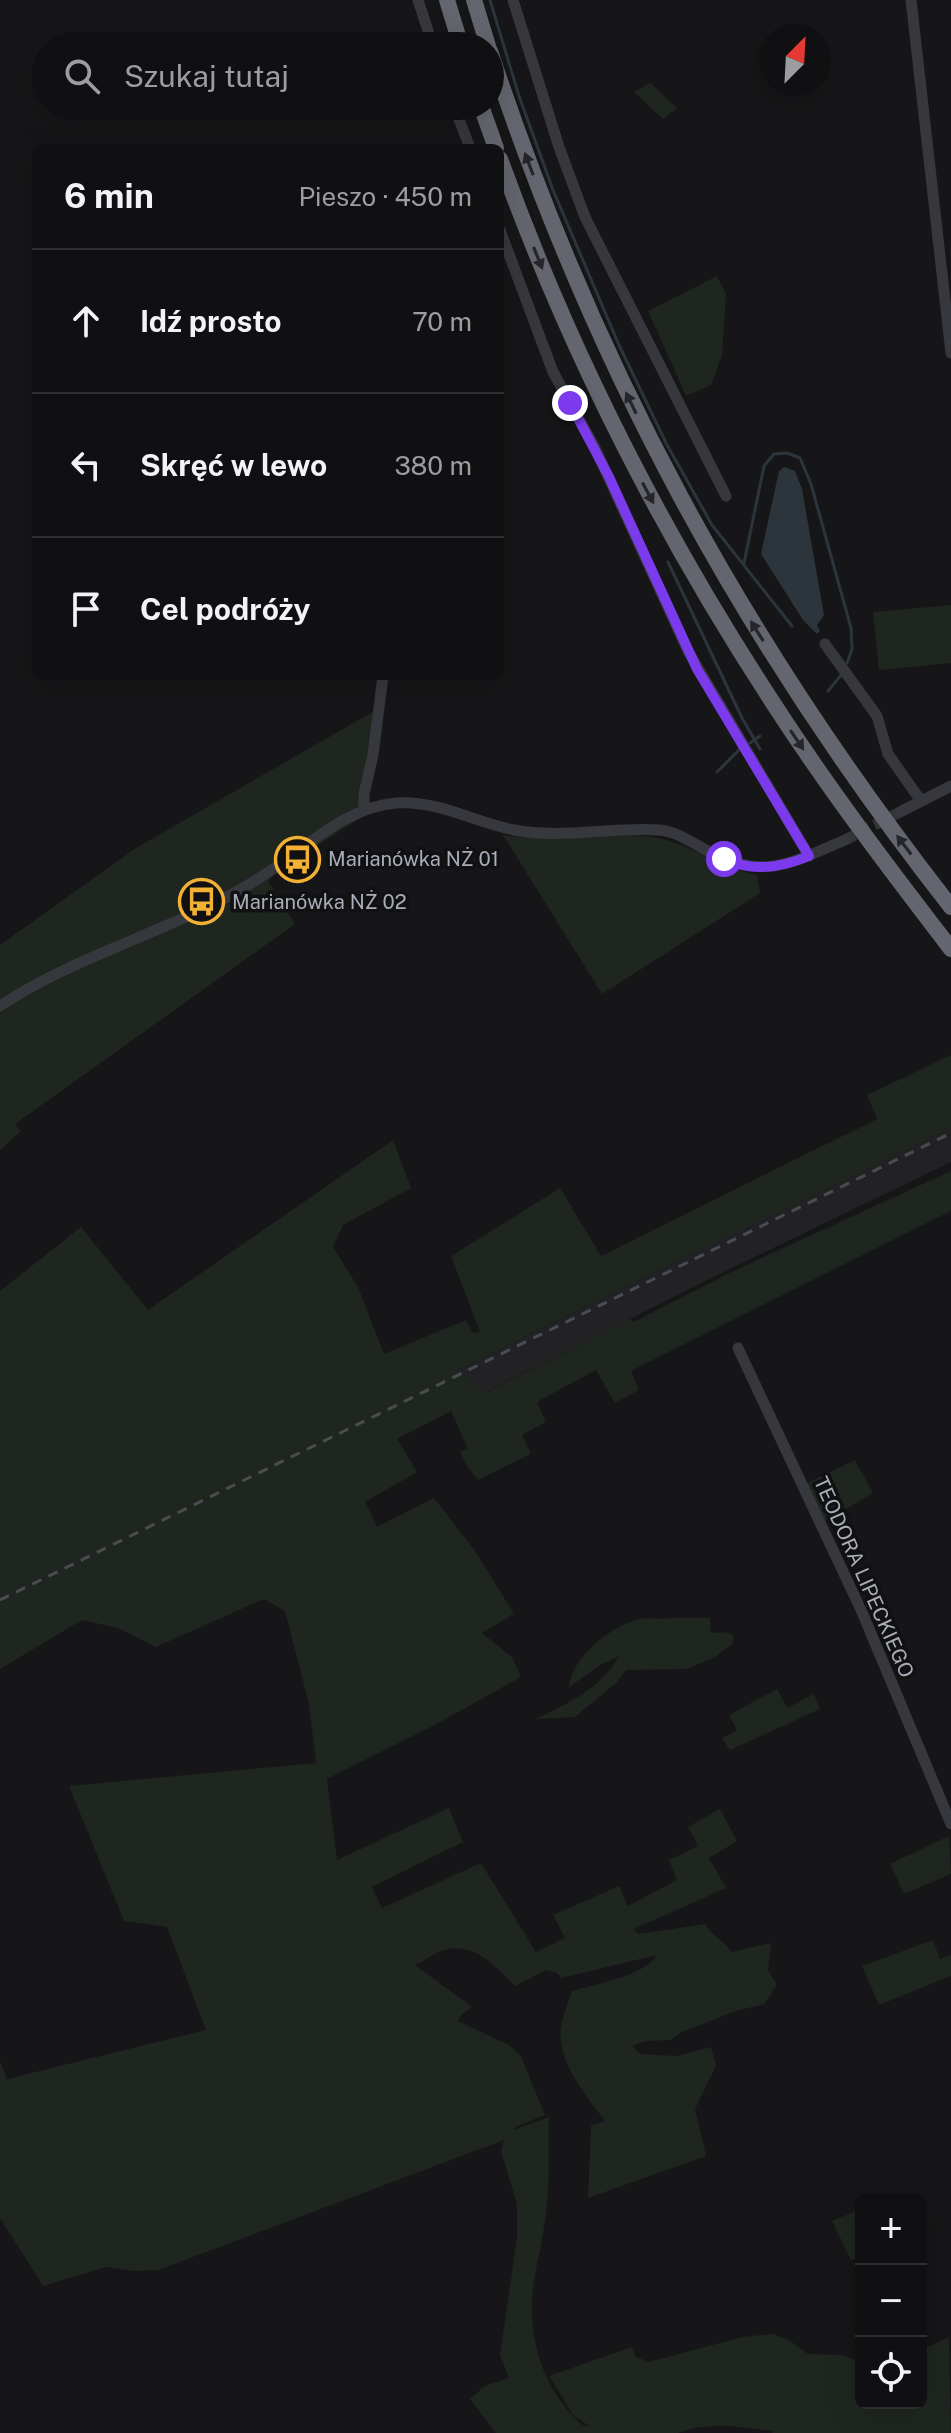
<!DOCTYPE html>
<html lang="pl">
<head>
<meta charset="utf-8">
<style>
	body { margin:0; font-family:"Public Sans",sans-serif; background:#1e1e20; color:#f1f3f6 }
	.controls { position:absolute; right:24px; bottom:24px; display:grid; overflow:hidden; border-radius:12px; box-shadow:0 8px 32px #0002 }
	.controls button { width:72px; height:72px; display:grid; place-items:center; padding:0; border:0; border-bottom:2px solid #303032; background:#101012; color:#f1f3f6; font:40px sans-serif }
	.compass { position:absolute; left:759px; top:24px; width:72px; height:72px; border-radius:50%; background:#101012; box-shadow:0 8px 32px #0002; rotate:24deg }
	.stop { position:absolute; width:24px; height:24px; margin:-18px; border:6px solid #7c3aed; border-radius:50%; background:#fff }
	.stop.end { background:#7c3aed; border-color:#fff; box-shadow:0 2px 8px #0008 }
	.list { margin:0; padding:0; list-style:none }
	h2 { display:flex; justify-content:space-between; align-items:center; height:104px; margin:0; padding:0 32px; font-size:34px }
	h2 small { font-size:26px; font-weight:400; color:#9c9d9f }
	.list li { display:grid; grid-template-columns:52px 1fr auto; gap:24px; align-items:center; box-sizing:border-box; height:144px; padding:0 32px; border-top:2px solid #303032 }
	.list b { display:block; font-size:30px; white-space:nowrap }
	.list em { font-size:26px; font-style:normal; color:#9c9d9f }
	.icon { flex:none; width:44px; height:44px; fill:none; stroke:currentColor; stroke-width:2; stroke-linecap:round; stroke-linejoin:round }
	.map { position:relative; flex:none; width:951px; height:2433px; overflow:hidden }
	.search { position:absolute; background:#101012; box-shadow:0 8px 32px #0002; left:32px; top:32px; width:472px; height:88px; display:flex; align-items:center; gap:20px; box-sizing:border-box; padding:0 28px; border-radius:44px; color:#9c9d9f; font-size:30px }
	.panel { position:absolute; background:#101012; box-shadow:0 8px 32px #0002; left:32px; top:144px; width:472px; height:536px; border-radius:12px }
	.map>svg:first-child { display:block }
</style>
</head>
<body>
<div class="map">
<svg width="951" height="2433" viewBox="0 0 951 2433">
	<rect width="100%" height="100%" fill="#161618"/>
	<polygon fill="#222225" points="951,1128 951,1162 695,1286 484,1393 457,1370"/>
	<g fill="#1e261f">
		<polygon points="650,83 677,108 663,119 634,92"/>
		<polygon points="717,276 726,294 722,355 711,385 686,396 648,311"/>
		<polygon points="951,605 951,663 879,670 873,612"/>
		<polygon points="381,707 365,815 270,876 269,883 295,924 15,1124 21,1131 0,1150 0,945 136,848"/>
		<path d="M503,835C553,844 603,830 652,837C690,843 720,868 757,875L760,893L602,994Z"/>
		<path d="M951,1055V1128L457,1370L485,1393L630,1319L634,1322L729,1273L951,1171V1211L631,1371L639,1390L615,1403L596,1370L537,1402L546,1422L522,1435L531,1454L478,1480L467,1466L460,1452L468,1449L451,1411L397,1439L417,1472L365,1502L377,1527L434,1498L476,1552L514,1614L482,1633L512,1657L521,1677L433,1726L327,1779L337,1860L449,1808L463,1842L372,1887L382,1908L481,1863L536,1952L565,1938L553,1915L619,1886L628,1906L677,1880L669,1860L698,1846L688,1827L720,1809L737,1841L709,1858L726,1888L634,1929L638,1934L705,1924C712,1936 723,1939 731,1952L771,1943L768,1970L777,1985L764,2004L736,2011L682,2032L671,2040L645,2041L632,2046L640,2054L676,2056L711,2047L716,2066L695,2109L706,2156L588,2198L591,2126L605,2121C587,2096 556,2061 561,2027C563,2015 568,2002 572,1991C596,1984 644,1976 657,1955L561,1978L557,1973L546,1970L515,1986C497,1967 474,1941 444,1950C435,1952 425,1961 415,1965L472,2007L461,2015L458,2021L509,2045L521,2056L545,2115L515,2127L513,2130L549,2117C548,2146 550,2175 547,2203C545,2230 538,2256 534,2282C526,2336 542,2391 584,2426H589L573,2415L549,2376L632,2347L636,2357L649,2362L742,2337L772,2334L789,2340L808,2354L843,2355L861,2362V2403H921V2350L949,2337L951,2433H772L774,2431C742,2427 709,2421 678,2433H496L470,2399L485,2386L509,2378L500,2355L517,2238V2204L501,2151L504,2140L158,2270L134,2271L106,2267L43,2286L0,2218V2061L7,2079L206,2030L167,1927L124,1921L69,1786L316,1763L309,1704L285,1611L264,1599L156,1647L118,1628L82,1620L0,1669V1291L81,1227L148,1310L393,1140L411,1188L343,1225L333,1247L358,1287L384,1354L466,1320L473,1333L480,1332L451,1256L560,1188L601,1256L877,1119L867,1095Z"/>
		<polygon points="855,1460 873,1493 822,1523 807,1483"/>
		<path d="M671,1618H710L711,1633L724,1632L734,1635L732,1644L714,1658L686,1669L626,1670L617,1682L575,1717L535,1719C566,1705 603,1687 619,1656L602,1664L569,1687C571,1658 612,1625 639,1619C647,1617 661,1620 671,1618Z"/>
		<polygon points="777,1689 787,1708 814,1694 820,1709 730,1750 722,1738 737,1730 729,1715"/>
		<polygon points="949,1836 951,1874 904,1894 890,1864"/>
		<polygon points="933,1940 940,1959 951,1955 951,1976 879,2005 862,1966"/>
		<polygon points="861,2209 861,2256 851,2260 832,2221"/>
	</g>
	<polygon fill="#2c353c" points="784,467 795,471 802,489 824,615 817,625 820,631 817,634 803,620 761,554 779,471"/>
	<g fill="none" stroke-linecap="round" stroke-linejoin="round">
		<g stroke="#2c353c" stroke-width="3">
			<polyline points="490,0 519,96 553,190 619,345 666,443 712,525 792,626"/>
			<polyline points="668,562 742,718 760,749"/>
			<polyline points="744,563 764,466 774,454 787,453 800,458 811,484 851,628 852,649 847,663"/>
			<polyline points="828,691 842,674"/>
			<polyline points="750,743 760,736"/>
			<polyline points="717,772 740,749"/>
		</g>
		<polyline stroke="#333438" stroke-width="11" stroke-dasharray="11 5.5" stroke-linecap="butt" points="845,840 900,812"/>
		<g stroke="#37383d" stroke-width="11">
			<polyline points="418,0 433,46"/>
			<polyline points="513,0 559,147 585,217 726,496"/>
			<polyline points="911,0 951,353"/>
			<polyline points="454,106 470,148"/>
			<polyline points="500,230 553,372 595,448 688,651 809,856"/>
			<polyline points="825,644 877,716 888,754 921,801"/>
			<polyline points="364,810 364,794 373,755 383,676"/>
			<polyline points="900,812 951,786"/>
			<path d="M0,1006C84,950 187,928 270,871C309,845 347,807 396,803C437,800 474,822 514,830C561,839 611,827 659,830C676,831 693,843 708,851C765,881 790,863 845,840"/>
			<polyline points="738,1348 862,1612 951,1824"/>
		</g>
		<g stroke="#63666e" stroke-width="16">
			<polyline points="447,0 461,46"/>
			<polyline points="474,0 488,46"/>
			<path d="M490,51C595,370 744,643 951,907"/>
			<polyline points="481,106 496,148"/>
			<path d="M500,159C570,353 664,537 777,709C831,792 891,871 951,949"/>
		</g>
		<polyline stroke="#4a4c52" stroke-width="3" stroke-dasharray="10 8" stroke-linecap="butt" points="0,1600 951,1133"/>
	</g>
	<defs><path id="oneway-solid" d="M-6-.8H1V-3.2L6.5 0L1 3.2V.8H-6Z" transform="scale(2)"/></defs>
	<g fill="#26262a">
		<use href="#oneway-solid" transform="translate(529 164) rotate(-111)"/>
		<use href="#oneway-solid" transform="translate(538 258) rotate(68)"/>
		<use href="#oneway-solid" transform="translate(631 403) rotate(-116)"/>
		<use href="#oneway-solid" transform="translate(648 493) rotate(62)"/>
		<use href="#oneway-solid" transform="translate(757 631) rotate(-122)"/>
		<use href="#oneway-solid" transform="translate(797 740) rotate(56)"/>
		<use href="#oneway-solid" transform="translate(904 845) rotate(-127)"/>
	</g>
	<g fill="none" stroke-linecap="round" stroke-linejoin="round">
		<path stroke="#7c3aed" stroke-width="10" d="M570,403L609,477L697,669L809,856C780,868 753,872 724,859"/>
	</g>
	<defs>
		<symbol id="bus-ring" viewBox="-11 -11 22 22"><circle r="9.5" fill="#111113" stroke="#f2b134" stroke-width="1.5"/><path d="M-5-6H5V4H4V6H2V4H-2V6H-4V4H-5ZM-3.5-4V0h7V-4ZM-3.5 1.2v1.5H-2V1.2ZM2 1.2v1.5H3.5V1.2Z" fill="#f2b134"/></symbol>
	</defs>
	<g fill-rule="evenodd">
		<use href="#bus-ring" x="272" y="834" width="51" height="51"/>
		<use href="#bus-ring" x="176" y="876" width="51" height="51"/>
	</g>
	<g text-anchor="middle" stroke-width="7" stroke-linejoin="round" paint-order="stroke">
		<g font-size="20" fill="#a8adb8" stroke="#111113" text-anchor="start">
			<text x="328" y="866">Marianówka NŻ 01</text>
			<text x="232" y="909">Marianówka NŻ 02</text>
		</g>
		<g font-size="20" fill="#a8adb8" stroke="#111113">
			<text transform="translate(864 1577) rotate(66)" y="7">TEODORA LIPECKIEGO</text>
		</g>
	</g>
</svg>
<div class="controls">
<button>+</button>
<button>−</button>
<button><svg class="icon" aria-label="locate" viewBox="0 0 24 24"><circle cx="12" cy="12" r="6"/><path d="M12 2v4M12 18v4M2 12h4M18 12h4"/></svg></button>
</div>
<svg class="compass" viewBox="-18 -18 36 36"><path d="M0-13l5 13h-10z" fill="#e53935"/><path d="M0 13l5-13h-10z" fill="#9c9d9f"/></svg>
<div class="stop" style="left:724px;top:859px"></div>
<div class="stop end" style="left:570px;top:403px"></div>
<div class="search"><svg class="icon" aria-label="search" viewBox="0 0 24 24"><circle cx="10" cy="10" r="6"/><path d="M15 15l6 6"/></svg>Szukaj tutaj</div>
<section class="panel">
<h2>6 min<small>Pieszo · 450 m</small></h2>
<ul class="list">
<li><svg class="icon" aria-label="ahead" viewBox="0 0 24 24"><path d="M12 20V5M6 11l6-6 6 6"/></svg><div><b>Idź prosto</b></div><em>70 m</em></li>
<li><svg class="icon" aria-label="left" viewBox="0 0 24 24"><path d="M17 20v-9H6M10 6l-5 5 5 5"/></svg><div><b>Skręć w lewo</b></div><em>380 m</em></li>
<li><svg class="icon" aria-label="arrive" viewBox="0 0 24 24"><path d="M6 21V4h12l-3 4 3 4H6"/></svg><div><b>Cel podróży</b></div></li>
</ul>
</section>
</div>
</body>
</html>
